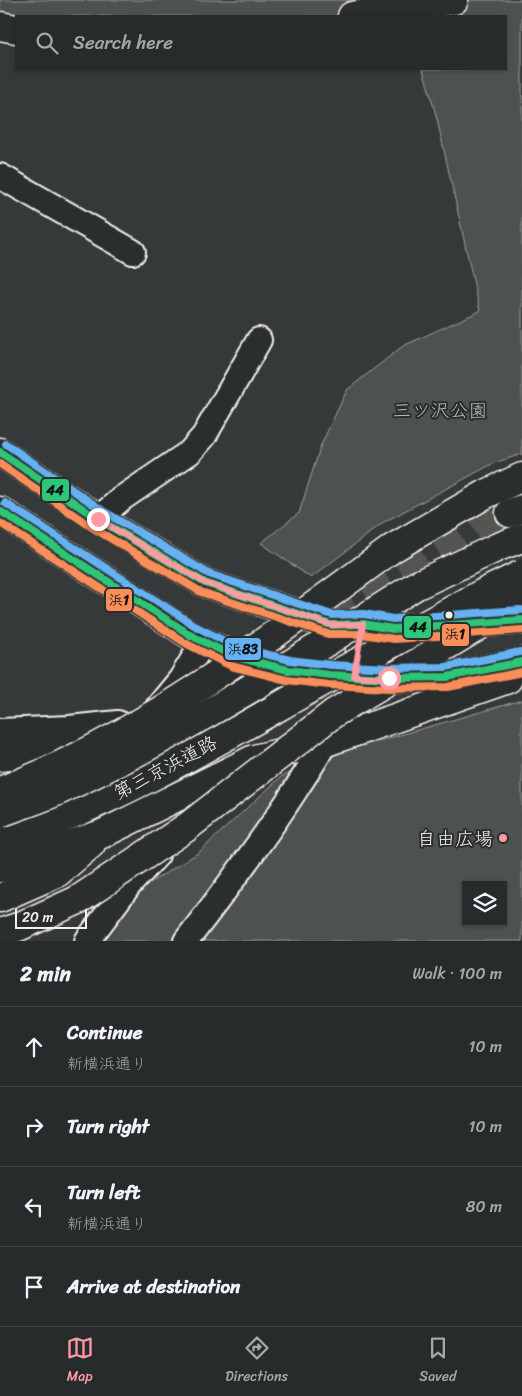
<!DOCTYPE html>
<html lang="en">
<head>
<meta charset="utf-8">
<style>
	body { margin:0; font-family:Sriracha,"Klee One",sans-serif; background:#303333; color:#f1f3f6 }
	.controls { position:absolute; right:15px; bottom:15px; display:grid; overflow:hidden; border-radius:0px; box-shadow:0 1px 4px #0004 }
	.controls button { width:45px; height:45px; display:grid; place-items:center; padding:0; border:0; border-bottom:1px solid #444747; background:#282b2b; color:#f1f3f6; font:25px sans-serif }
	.scale { position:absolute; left:15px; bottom:12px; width:72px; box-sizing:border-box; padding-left:5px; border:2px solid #f4f1e8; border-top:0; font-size:14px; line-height:18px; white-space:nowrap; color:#f4f1e8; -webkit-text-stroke:4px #2a2d2e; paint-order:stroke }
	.stop { position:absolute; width:15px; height:15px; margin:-11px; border:4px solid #ff9aa2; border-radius:50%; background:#fff }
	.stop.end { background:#ff9aa2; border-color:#fff; box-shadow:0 1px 5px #0008 }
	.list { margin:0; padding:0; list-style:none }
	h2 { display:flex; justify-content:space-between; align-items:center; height:65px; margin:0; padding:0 20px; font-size:21px }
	h2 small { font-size:16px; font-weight:400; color:#a5a7a9 }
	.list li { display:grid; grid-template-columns:32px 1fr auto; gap:15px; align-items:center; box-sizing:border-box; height:80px; padding:0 20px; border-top:1px solid #444747 }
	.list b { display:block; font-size:19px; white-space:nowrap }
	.list p { margin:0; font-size:16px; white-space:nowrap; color:#a5a7a9 }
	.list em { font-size:16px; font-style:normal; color:#a5a7a9 }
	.icon { flex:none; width:28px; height:28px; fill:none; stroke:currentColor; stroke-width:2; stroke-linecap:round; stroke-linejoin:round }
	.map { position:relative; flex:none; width:522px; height:941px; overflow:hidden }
	.search { position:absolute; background:#282b2b; box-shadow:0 1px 4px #0004; left:15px; right:15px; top:15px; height:55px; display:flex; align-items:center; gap:12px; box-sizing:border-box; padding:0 18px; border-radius:0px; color:#a5a7a9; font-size:19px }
	.sheet { height:385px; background:#282b2b }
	nav { display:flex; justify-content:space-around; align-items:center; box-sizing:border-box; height:70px; border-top:1px solid #444747; background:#282b2b; font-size:14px; color:#a5a7a9 }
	nav a { display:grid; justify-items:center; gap:2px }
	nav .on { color:#ff9aa2 }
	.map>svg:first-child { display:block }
</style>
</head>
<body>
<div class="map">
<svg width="522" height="941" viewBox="0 0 522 941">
	<rect width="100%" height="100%" fill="#363939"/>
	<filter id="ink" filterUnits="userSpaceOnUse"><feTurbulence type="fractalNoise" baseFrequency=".02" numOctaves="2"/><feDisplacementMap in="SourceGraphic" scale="10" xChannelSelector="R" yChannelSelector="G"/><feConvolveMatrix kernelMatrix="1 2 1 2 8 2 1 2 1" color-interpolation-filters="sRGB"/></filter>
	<g filter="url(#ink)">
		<g fill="#4e514f" stroke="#a1a19c" fill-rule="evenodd">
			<polygon points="0,0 522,0 522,454 494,463 384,522 311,578 261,543 299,513 321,445 347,390 403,346 480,311 437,119 423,69 506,69 506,16 16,16 0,26"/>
			<path d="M522,700V941H102L140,889L198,853L282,776L351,749ZM466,885H503V922H466Z"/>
		</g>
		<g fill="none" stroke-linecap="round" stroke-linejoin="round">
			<polyline stroke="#525553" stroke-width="28" stroke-dasharray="28 14" stroke-linecap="butt" points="334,623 404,575 510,513"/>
			<defs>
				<g id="minor">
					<polyline points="0,176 133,252"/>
					<polyline points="98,519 121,499 190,452 204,436 259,340"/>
					<polyline points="353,677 363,624"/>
					<polyline points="158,707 181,679 203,643"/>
					<polyline points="0,731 69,728 118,723"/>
					<polyline points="87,941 129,885 157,855"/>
					<path d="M186,941C224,892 262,842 296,789C308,770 322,751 331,730"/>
				</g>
				<g id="tertiary">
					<polyline points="352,16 415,5 454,0"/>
					<polyline points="0,26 16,29"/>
				</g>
				<g id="primary">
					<polyline points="0,452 98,519 205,583 331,625 363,624 393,629 428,627"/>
					<polyline points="0,511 192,636 233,656 288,670 330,675 389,678 447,677 522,662"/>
					<polyline points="478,623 522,620"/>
					<polyline points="326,742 508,679"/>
				</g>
				<g id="motorway">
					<polyline points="510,513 522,509"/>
					<polyline points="393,548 486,494 522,477"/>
					<polyline points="415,586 498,547 522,538"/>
					<path d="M0,757C35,753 70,747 103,735"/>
					<path d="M0,841C114,805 221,739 324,681"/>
					<polyline points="0,868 102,834 254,759 326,742"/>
					<polyline points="0,898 57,873 91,844"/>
					<polyline points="0,933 18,927 78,900"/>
				</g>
			</defs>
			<use href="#minor" stroke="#f4f1e8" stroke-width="28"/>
			<use href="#tertiary" stroke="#f4f1e8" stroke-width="31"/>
			<use href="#primary" stroke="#f4f1e8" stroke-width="31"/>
			<use href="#motorway" stroke="#f4f1e8" stroke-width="31"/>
			<use href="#minor" stroke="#2a2d2e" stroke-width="24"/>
			<use href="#tertiary" stroke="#2a2d2e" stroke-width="28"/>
			<use href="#primary" stroke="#2a2d2e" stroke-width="28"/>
			<use href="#motorway" stroke="#2a2d2e" stroke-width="28"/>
			<defs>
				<g id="motorway-bridge">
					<polyline points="324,681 483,593 522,574"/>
					<path d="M0,791C145,736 269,638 393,548"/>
					<path d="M0,813C20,805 41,799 60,790C184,733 300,659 415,586"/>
					<polyline points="78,900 187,827 334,713 522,600"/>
				</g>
			</defs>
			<use href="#motorway-bridge" stroke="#f4f1e8" stroke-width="31" stroke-linecap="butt"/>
			<use href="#motorway-bridge" stroke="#2a2d2e" stroke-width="28"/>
			<defs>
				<g id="bus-1">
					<polyline points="0,452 98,519 205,583 331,625 363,624 393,629 522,620"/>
					<polyline points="0,511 192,636 233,656 288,670 330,675 389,678 447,677 522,662"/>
				</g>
				<g id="bus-2">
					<polyline points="0,464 93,528 201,592 328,634 362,634 394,639 522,630"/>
					<polyline points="0,523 187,644 231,666 287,680 329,685 388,688 448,687 522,672"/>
				</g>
				<g id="bus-3">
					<polyline points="6,444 103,511 209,574 332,615 364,614 393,619 521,610"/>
					<polyline points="5,503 197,627 236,647 290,660 331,665 389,668 446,667 520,652"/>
				</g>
			</defs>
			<use href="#bus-1" stroke="#2a2d2e" stroke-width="11"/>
			<use href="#bus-2" stroke="#2a2d2e" stroke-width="11"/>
			<use href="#bus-3" stroke="#2a2d2e" stroke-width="11"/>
			<use href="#bus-1" stroke="#2dc577" stroke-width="8"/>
			<use href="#bus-2" stroke="#fa8e5a" stroke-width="8"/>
			<use href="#bus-3" stroke="#66b1f2" stroke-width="8"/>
		</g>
	</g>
	<g fill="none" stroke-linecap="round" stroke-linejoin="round" filter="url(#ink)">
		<polyline stroke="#ff9aa2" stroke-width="6" points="98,519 205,583 331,625 363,624 354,676 389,678"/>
	</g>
	<circle fill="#f4f1e8" stroke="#2a2d2e" stroke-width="2" cx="449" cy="615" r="4.5"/>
	<circle fill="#ff9aa2" stroke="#2a2d2e" stroke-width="2" cx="503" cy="838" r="5"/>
	<g text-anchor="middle" stroke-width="4" stroke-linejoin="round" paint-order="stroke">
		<g font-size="19" fill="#bab9b2" stroke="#2a2d2e">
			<text x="440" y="417">三ツ沢公園</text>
		</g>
		<g font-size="19" fill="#f4f1e8" stroke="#2a2d2e">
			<text transform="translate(165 767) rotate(-28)" y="7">第三京浜道路</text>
		</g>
		<g font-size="19" fill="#f4f1e8" stroke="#2a2d2e" text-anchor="end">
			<text x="493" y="845">自由広場</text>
		</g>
	</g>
	<g stroke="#2a2d2e" stroke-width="2">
		<rect x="41" y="478" width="29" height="24" rx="5" fill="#2dc577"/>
		<rect x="105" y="588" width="28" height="24" rx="5" fill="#fa8e5a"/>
		<rect x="403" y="615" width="29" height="24" rx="5" fill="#2dc577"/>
		<rect x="441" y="623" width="29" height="24" rx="5" fill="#fa8e5a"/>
		<rect x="224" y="637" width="38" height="24" rx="5" fill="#66b1f2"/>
	</g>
	<g font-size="14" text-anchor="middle" font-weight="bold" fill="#111">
		<text x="55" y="495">44</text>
		<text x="119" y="605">浜1</text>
		<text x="418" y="632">44</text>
		<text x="455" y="639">浜1</text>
		<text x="243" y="654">浜83</text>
	</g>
</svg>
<div class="controls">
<button><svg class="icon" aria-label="layers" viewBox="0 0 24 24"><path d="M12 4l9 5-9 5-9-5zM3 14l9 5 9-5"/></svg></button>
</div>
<div class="scale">20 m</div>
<div class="stop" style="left:389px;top:678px"></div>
<div class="stop end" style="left:98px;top:519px"></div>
<div class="search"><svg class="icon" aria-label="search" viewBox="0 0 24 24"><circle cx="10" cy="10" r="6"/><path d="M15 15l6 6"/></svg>Search here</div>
</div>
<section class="sheet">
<h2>2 min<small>Walk · 100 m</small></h2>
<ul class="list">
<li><svg class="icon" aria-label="ahead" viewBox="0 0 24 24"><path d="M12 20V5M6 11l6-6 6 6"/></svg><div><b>Continue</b><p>新横浜通り</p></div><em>10 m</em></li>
<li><svg class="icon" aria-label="right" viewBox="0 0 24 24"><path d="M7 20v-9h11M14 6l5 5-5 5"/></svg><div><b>Turn right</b></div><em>10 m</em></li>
<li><svg class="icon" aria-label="left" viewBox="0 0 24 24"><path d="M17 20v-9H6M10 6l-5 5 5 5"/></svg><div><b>Turn left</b><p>新横浜通り</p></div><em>80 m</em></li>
<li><svg class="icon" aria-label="arrive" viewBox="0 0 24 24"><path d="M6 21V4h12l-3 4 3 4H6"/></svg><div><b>Arrive at destination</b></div></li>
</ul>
</section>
<nav>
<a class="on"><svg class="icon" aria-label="map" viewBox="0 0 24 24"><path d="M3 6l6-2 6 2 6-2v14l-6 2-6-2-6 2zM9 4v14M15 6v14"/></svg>Map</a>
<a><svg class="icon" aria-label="directions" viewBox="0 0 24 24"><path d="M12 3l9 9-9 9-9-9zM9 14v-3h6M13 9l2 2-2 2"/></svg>Directions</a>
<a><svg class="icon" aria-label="saved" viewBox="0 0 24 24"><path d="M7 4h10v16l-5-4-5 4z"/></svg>Saved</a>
</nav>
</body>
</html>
